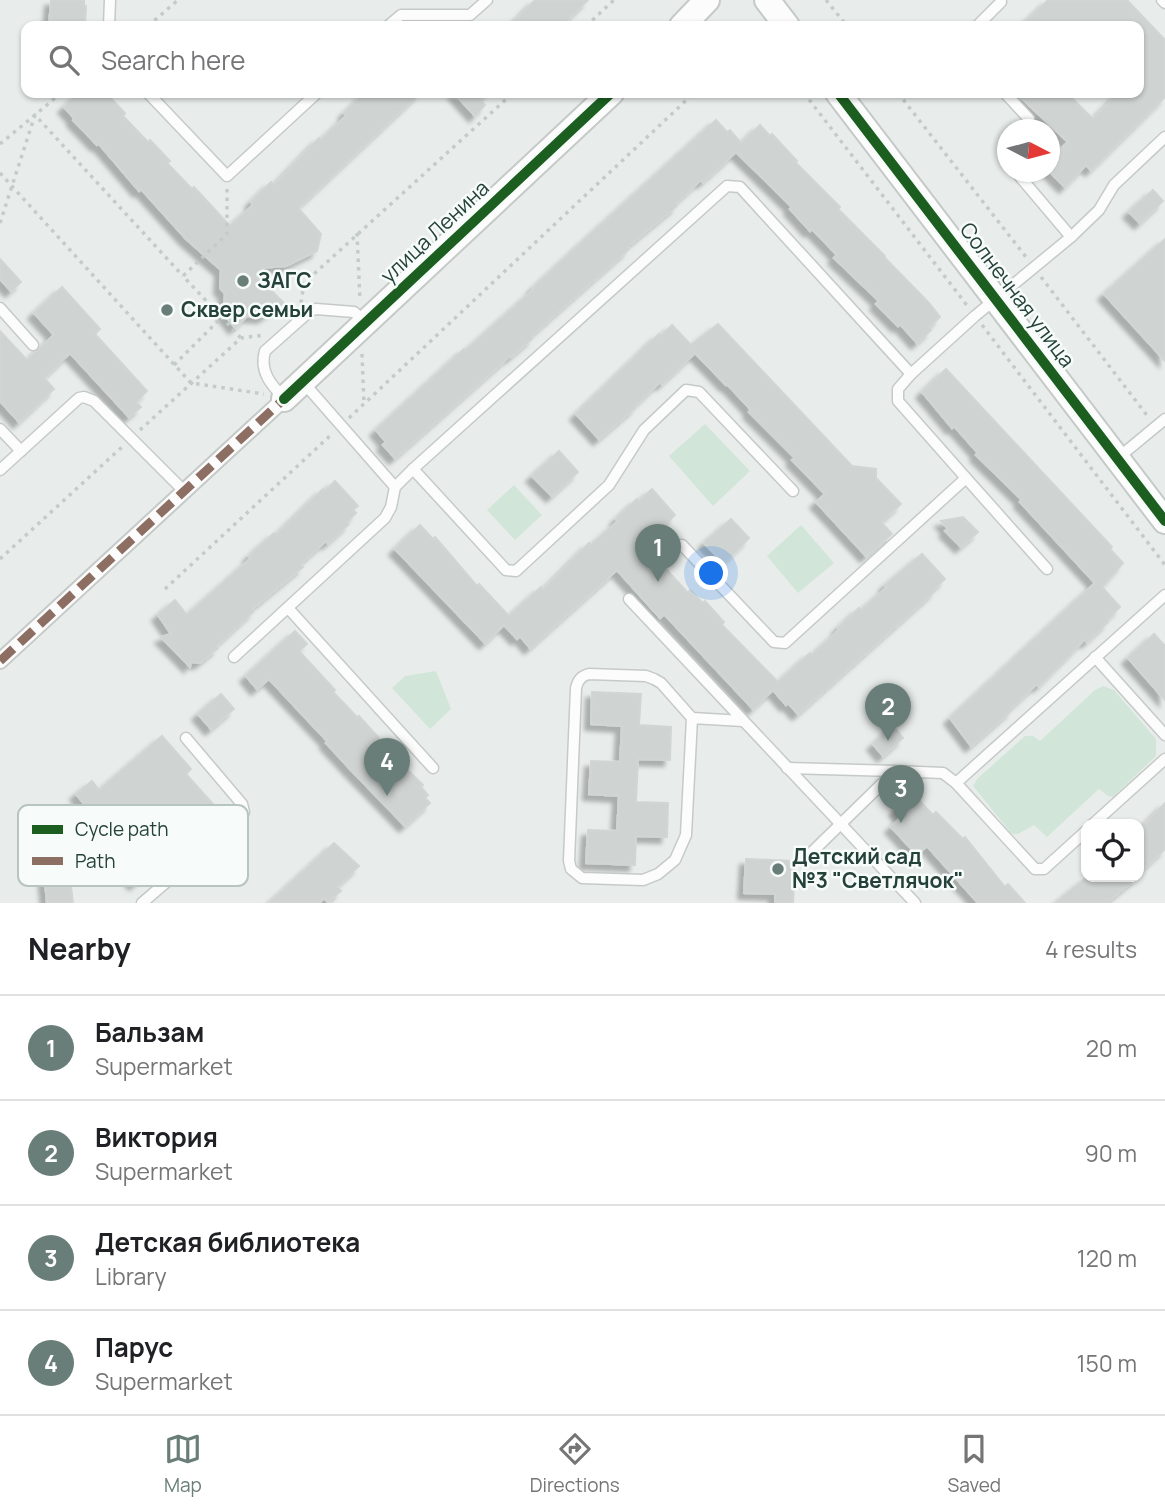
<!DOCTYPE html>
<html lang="en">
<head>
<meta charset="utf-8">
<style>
	body { margin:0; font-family:Manrope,sans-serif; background:#f6f6f6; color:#202124 }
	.controls { position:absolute; right:21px; bottom:21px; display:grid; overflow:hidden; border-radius:14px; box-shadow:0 2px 5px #0004 }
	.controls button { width:63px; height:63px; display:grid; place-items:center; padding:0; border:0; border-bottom:2px solid #e0e0e0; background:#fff; color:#202124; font:35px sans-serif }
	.compass { position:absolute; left:997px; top:119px; width:63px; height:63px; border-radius:50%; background:#fff; box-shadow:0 2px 5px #0004; rotate:96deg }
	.you { position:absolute; left:712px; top:574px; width:24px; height:24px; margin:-18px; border:5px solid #fff; border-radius:50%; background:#1a73e8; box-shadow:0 0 0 10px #1a73e833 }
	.badge { display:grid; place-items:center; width:46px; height:46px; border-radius:50%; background:#697e78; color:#fff; font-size:23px; font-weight:700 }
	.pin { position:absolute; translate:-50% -58px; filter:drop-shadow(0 2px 4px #0008) }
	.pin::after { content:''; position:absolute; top:37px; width:24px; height:21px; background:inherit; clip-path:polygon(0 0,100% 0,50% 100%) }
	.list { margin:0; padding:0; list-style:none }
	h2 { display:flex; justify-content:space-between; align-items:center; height:91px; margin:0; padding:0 28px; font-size:30px }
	h2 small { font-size:23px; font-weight:400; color:#757577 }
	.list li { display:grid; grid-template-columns:46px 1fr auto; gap:21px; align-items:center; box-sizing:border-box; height:105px; padding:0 28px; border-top:2px solid #e0e0e0 }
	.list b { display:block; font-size:26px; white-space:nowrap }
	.list p { margin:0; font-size:23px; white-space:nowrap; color:#757577 }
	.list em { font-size:23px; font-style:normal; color:#757577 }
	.icon { flex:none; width:38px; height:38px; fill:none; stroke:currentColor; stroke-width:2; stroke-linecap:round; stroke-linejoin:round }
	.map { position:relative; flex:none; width:1165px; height:903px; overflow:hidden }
	.search { position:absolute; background:#fff; box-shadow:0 2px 5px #0004; left:21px; right:21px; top:21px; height:77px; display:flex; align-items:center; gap:18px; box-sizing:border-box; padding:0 24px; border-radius:14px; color:#757577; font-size:26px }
	.sheet { height:511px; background:#fff }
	nav { display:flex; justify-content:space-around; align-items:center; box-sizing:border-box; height:98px; border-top:2px solid #e0e0e0; background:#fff; font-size:19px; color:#757577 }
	nav a { display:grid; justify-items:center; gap:4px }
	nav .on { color:#697e78 }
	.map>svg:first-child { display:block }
</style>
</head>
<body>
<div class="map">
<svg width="1165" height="903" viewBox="0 0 1165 903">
	<defs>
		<filter id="shadow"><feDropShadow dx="-6" dy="6" stdDeviation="2" flood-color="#0004"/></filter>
	</defs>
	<rect width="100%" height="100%" fill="#e8edeb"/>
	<g fill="#d1e6d8">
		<polygon points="705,424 750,471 713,506 669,456"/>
		<polygon points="514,485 542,515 515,540 487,510"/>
		<polygon points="801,525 834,563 798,593 767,556"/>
		<polygon points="436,671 451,709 430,729 392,688 405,676"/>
		<polygon points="1103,686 1114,690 1156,739 1156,756 1113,797 1108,796 1099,789 1047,837 1034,825 1018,834 1012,834 973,786 977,779 1025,736 1033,736 1040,741 1095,690"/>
	</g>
	<g fill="#cfd4d2" stroke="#d1d6d4" stroke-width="2" filter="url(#shadow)">
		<polygon points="51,0 84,0 84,5 86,6 85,26 49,26"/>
		<polygon points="535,0 588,0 561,26 510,26"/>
		<polygon points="1048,0 1127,0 1165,40 1165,97 1091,170 1086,165 1065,187 1049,171 1049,160 1068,142 1016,93 1067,93 1093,119 1118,93 1139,93 1139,26 1021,26"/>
		<polygon points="79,93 106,93 125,113 123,116 148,142 150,140 170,161 167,163 192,189 194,187 230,226 253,205 251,202 271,182 274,185 319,138 321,140 347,115 344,113 365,93 420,93 299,207 299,209 321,234 317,251 286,266 261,268 268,276 261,280 284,303 263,317 247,316 235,328 223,313 225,294 220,288 221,270 186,239 141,189 139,191 99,144 97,145 73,120 74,118 64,107"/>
		<polygon points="454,93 489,93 480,100 485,105 475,116"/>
		<polygon points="716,120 727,132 730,130 741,143 760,125 770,136 772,134 797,161 795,162 840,207 838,209 885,256 884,257 929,303 940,317 929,327 931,330 917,343 900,324 898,326 876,304 879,301 834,258 837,255 812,229 810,231 790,209 792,207 736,152 703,182 701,180 676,203 677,206 627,247 629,249 531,336 533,338 511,357 510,356 395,458 383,445 386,442 376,430 464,349 465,351 534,289 533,288 581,243"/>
		<polygon points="1153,190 1163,201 1140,223 1129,212"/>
		<polygon points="1165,239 1165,361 1104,294"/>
		<polygon points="0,259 21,282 11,291 0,279"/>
		<polygon points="62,287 100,329 95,334 147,391 136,402 141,407 129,417 70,353 44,378 54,389 19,422 0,401 0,331 27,360 54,335 34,313"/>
		<polygon points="718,324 852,466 876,469 876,478 901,504 881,522 892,534 866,556 816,502 825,494 792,460 795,458 749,412 751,410 727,384 726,385 695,353 662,384 660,382 635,406 636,407 599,439 576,414 659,334 661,336 672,325 691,345"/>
		<polygon points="946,369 1112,547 1110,549 1123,563 1102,587 1120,607 1107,620 1108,622 1087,642 1085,639 1039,686 1037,684 1011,708 1012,710 971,746 950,718 1095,583 1020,502 1022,500 976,455 978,453 954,426 952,428 922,392"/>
		<polygon points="559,451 578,472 552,496 532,476"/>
		<polygon points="335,481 358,506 353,510 356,513 347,522 349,524 328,543 326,541 300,564 303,567 252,609 254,611 216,646 218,648 200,663 191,662 190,667 161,637 171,634 158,615 175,600 187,615 251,558 249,556 274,533 276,535 323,489 325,491"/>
		<polygon points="652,489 675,515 644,545 688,593 690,590 703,603 705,601 724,622 722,625 778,682 810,653 812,655 839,630 838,628 859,608 861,610 887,587 885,585 922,554 945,579 934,589 935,591 798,714 788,703 786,705 773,690 753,709 664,614 660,618 617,570 530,648 520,636 517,639 504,625 485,643 395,549 420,525 433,539 435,537 477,586 479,584 509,616 541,587 543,590 589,543 591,545 618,521 616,519 637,499 639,501"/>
		<polygon points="963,517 978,532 961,547 945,531 948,529 941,521"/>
		<polygon points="731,519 749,538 724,563 704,543"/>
		<polygon points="295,631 307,644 299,651 335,690 333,692 358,718 359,716 379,738 377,740 423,785 421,787 428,795 425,798 430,803 405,826 350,769 326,743 328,742 269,679 257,689 246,676"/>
		<polygon points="1154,634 1165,646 1165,700 1128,658"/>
		<polygon points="592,692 641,694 639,725 671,727 670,760 638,759 636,802 668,803 667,837 636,836 635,865 586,863 588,830 617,831 619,796 589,794 591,761 620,762 622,726 591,724"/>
		<polygon points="221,694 234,709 211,729 198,714"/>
		<polygon points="893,726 903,738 883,756 873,744"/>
		<polygon points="162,736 191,769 186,774 220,812 135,884 79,819 89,810 76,794 92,781 99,790"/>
		<polygon points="912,793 933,815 936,812 963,839 965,837 1005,887 1008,884 1025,903 978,903 927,846 917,855 891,827 901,817 895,810"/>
		<polygon points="1165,803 1165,849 1139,873 1139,830"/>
		<polygon points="334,843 359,866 337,887 341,891 328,902 324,898 319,903 269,903"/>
		<polygon points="746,859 795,861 793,903 775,903 775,894 744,893"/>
		<polygon points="68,861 73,903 47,903 43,863"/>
		<polygon points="1087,877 1138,877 1106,903 1055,903"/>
	</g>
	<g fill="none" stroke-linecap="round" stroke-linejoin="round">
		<defs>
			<g id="service">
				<polyline points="1162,0 1165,3"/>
				<polyline points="109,26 110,0"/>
				<polyline points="388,26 401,15 470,15 487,0"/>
				<polyline points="977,26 1001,2"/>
				<polyline points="148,93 227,176 317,93"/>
				<polyline points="1005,93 1029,119 1029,130"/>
				<polyline points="1071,237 1099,210 1114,185 1165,137"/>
				<polyline points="0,308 33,345"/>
				<polyline points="303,382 395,487"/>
				<path d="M284,398C271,385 259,371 265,351L310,311L316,309L354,312L365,322"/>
				<polyline points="0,429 21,451"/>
				<polyline points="1118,458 1165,419"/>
				<polyline points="413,469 506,570 516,571 609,485 644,430 686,390 699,392 793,491"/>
				<polyline points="0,470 79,398 84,397 94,401 184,491"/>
				<polyline points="966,478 1047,569"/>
				<polyline points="682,545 774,642 785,643 966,478 898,401 898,389 911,374"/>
				<polyline points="629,599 915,903"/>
				<polyline points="288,608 433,768"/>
				<polyline points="234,657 385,518 391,507 395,487 413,469 727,186 740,187 911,374 975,316 1071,237 1016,172"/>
				<polyline points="1095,657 1165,735"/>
				<path d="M692,718L686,835L675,860L658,874L643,880L582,878L571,869L569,861L576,688C578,680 581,676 589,674L646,676L654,679L661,683L692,718L743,721"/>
				<polyline points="787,768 895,771"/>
				<polyline points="1093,824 1165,759"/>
				<polyline points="1086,831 1044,869 1035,869 956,783 1165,595"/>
				<polyline points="812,852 895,771 943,773 956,783"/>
				<polyline points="142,903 240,819 244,812 242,804 186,738"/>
			</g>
			<polyline id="pedestrian" points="0,661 284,399"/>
			<g id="tertiary">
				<polyline points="767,0 787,26"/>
				<polyline points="682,26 707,0"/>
				<polyline points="838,93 1165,521"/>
				<polyline points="284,399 611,93"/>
			</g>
		</defs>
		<use href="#service" stroke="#c5cac8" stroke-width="13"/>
		<use href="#pedestrian" stroke="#c5cac8" stroke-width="18"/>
		<use href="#tertiary" stroke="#c5cac8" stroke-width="28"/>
		<g stroke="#c3ccca" stroke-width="3.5" stroke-dasharray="3.5 5" stroke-linecap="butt">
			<polyline points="826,0 847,26"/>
			<polyline points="148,26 178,0"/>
			<polyline points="586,26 614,0"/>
			<polyline points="804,93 969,308"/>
			<polyline points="898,93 1026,257"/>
			<polyline points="0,144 35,115 183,276"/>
			<polyline points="0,173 191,383 264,394"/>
			<polyline points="227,189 227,234 183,276 241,338"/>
			<polyline points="0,223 35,115 61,93"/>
			<polyline points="357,233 360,301"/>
			<polyline points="1041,277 1149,418"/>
			<polyline points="301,303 304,283 513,93"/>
			<polyline points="982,325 1165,565"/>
			<polyline points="362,354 364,405"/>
			<polyline points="174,365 222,317"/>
			<polyline points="349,418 694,93"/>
			<polyline points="140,430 241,338 265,335"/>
			<polyline points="0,559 122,447"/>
			<polyline points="165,589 333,433"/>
		</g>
		<use href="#service" stroke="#fcfcfc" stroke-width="10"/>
		<use href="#pedestrian" stroke="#fcfcfc" stroke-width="14"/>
		<use href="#tertiary" stroke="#fcfcfc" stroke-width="24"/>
		<polyline stroke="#8d6e63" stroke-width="9" stroke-dasharray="18 9" stroke-linecap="butt" points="0,661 284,399"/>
		<defs>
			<g id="cycleway">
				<polyline points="838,93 1165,521"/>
				<polyline points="284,399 611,93"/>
			</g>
		</defs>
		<use href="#cycleway" stroke="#f7fbf9" stroke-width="15"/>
		<use href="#cycleway" stroke="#1b5e20" stroke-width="10"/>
	</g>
	<g fill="#697e78" stroke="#f7fbf9" stroke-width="2.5">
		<circle cx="243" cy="281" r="7"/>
		<circle cx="167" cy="310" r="7"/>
		<circle cx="778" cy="869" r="7"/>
	</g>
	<g text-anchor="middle" stroke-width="5" stroke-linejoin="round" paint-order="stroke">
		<g font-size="21" fill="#24423a" stroke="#f7fbf9">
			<text transform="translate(435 232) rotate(-43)" y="7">улица Ленина</text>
			<text transform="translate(1017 295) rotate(53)" y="7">Солнечная улица</text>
		</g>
		<g font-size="21" font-weight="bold" fill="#24423a" stroke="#f7fbf9" text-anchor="start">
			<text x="257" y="288">ЗАГС</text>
			<text x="181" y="317">Сквер семьи</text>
			<text x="792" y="864">Детский сад<tspan x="792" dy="24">№3 "Светлячок"</tspan></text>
		</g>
	</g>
	<rect x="18" y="805" width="230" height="81" rx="10" fill="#f7fbf9" stroke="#b8c4c0" stroke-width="2"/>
	<rect x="32" y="825" width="31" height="9" fill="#1b5e20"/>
	<rect x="32" y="857" width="31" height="8" fill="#8d6e63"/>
	<g font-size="19" fill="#24423a">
		<text x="75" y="836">Cycle path</text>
		<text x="75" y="868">Path</text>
	</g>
</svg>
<div class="controls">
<button><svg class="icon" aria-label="locate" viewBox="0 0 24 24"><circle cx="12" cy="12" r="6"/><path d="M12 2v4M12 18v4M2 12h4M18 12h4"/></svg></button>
</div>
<svg class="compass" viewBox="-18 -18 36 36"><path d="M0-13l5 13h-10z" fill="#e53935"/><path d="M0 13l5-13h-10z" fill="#757577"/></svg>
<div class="you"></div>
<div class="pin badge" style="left:658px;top:582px">1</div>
<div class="pin badge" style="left:888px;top:741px">2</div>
<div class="pin badge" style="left:901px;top:823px">3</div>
<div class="pin badge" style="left:387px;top:796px">4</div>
<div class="search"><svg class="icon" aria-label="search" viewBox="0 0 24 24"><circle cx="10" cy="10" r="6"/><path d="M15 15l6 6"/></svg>Search here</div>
</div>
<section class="sheet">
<h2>Nearby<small>4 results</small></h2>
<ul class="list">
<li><span class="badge">1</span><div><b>Бальзам</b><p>Supermarket</p></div><em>20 m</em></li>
<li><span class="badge">2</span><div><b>Виктория</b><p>Supermarket</p></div><em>90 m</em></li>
<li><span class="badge">3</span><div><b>Детская библиотека</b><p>Library</p></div><em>120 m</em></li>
<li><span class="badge">4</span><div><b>Парус</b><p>Supermarket</p></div><em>150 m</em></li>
</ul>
</section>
<nav>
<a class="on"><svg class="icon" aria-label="map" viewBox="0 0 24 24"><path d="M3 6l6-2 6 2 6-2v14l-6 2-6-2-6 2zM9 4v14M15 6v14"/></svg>Map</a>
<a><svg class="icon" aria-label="directions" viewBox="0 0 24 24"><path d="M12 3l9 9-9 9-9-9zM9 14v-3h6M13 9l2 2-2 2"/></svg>Directions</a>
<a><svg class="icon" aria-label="saved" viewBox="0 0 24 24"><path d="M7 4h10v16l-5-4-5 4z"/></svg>Saved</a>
</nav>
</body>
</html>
